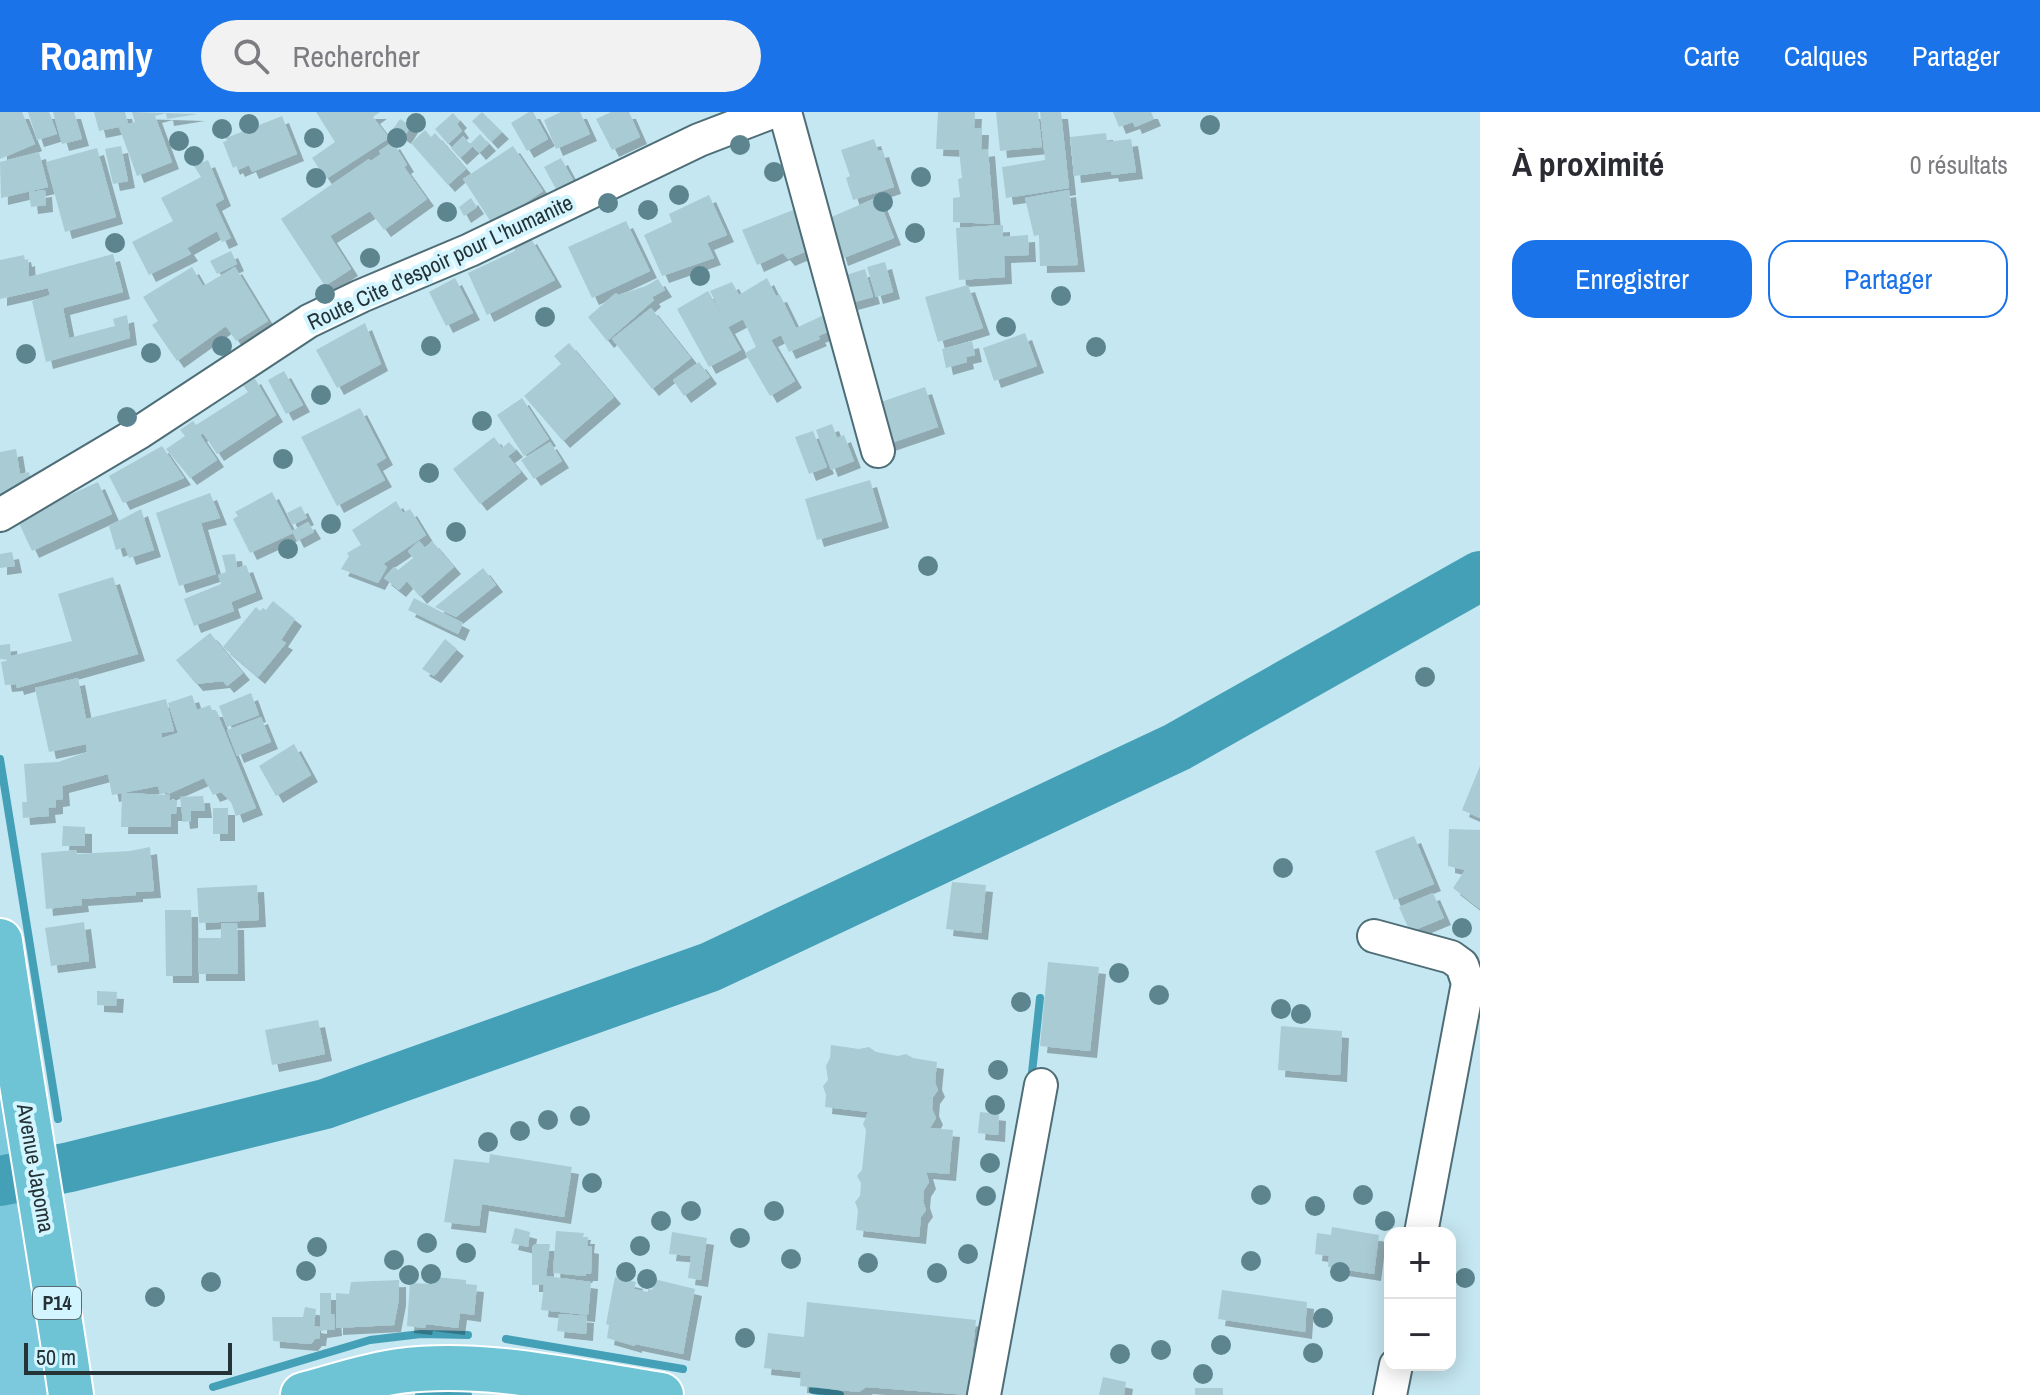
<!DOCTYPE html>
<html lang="fr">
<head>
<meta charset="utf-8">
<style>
	body { margin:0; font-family:"Archivo Narrow",sans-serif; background:#f2f2f3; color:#2b2b33 }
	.controls { position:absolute; right:24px; bottom:24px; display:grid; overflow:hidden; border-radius:16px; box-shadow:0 4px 20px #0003 }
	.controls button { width:72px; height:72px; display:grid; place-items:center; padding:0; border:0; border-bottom:2px solid #e1e1e2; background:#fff; color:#2b2b33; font:40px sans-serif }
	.scale { position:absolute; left:24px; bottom:20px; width:208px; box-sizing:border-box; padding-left:8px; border:4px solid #253236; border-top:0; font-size:22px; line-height:28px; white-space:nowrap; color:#253236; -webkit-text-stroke:6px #d2f5ff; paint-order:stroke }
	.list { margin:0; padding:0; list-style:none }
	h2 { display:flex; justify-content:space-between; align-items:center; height:104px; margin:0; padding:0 32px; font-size:34px }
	h2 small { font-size:26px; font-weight:400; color:#7c7c81 }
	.actions { display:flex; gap:16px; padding:24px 32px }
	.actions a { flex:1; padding:18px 0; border:2px solid #1a73e8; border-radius:24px; text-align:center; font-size:28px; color:#1a73e8 }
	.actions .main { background:#1a73e8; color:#fff }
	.icon { flex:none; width:44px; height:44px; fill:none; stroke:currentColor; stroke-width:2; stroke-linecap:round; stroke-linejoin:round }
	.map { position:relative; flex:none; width:1480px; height:1283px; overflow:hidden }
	header { display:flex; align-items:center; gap:48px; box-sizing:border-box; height:112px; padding:0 40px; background:#1a73e8; color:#fff }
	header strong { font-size:38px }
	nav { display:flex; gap:44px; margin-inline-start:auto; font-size:28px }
	.search { width:560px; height:72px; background:#f2f2f3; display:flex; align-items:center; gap:20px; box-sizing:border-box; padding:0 28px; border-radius:44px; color:#7c7c81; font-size:30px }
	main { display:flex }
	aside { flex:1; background:#fff }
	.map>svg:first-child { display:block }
</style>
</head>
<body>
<header>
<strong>Roamly</strong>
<div class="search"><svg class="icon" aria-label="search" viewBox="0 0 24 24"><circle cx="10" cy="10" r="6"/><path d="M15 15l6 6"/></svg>Rechercher</div>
<nav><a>Carte</a><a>Calques</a><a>Partager</a></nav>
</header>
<main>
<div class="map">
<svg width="1480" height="1283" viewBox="0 0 1480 1283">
	<defs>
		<filter id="shadow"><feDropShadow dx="7" dy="7" stdDeviation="0" flood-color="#0004"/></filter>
	</defs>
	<rect width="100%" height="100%" fill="#c5e7f1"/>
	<polygon fill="#7cc8dd" points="4,986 55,1283 0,1283 0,987"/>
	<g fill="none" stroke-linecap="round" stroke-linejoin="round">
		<g stroke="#44a0b7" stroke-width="8">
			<polyline points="0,647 58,1007"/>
			<polyline points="1031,970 1040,886"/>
			<polyline points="506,1227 683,1257"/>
			<polyline points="213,1275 370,1228 421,1222 468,1223"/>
			<polyline points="813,1278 840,1283"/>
			<polyline points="419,1283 468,1283"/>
		</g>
		<polyline stroke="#44a0b7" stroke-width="50" points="0,1069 70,1055 325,992 710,855 1177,635 1480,464"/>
	</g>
	<g fill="#a9cbd4" filter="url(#shadow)">
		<polygon points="0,0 22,0 35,32 0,47"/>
		<polygon points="28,0 49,0 57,22 37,28"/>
		<polygon points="53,0 74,0 82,27 62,32"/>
		<polygon points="94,0 125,0 128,12 135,10 132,0 198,2 167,7 166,1 155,4 172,50 137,64 119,15 99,19"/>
		<polygon points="316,0 380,0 373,5 389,26 326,67 312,46 335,30"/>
		<polygon points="482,0 502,20 491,30 472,9"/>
		<polygon points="529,0 533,0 548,27 527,39 511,11"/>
		<polygon points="561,0 580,0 590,22 556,37 544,8"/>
		<polygon points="611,0 629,0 640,25 612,38 596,7"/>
		<polygon points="938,0 975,0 974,16 982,16 981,38 988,37 994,112 953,110 953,86 960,85 958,67 962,66 959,38 936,37"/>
		<polygon points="996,0 1038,0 1042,35 1000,39"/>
		<polygon points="1040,0 1061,0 1069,76 1006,86 1002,55 1045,48"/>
		<polygon points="1113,0 1151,0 1154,7 1135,15 1133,10 1119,15"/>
		<polygon points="453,1 460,9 457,12 462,19 448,32 435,17"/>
		<polygon points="282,4 297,42 252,60 249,53 238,58 236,54 233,56 223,30 227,29 226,26"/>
		<polygon points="400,7 411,14 404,25 393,17"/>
		<polygon points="425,18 431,25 435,21 466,57 448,73 411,31"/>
		<polygon points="1106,21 1107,30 1131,27 1136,60 1112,63 1111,59 1074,64 1070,25"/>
		<polygon points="480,22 489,32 479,41 473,34 460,46 451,36 463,24 470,32"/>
		<polygon points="874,27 878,39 882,38 894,75 853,88 846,66 850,64 841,38"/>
		<polygon points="393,30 407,53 404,55 427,87 384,118 370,99 330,124 351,157 325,174 281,107 369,47 371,49 381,42 379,39"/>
		<polygon points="121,34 128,69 113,72 105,37"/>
		<polygon points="513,34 543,79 493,113 463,67"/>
		<polygon points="97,36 116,105 65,120 46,50"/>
		<polygon points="39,40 48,75 1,86 0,50"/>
		<polygon points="561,46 575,72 557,79 544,55"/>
		<polygon points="208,48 224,87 215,92 231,126 222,130 217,119 187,136 191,142 149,163 132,130 173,109 161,86 201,65 194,54"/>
		<polygon points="45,78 46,93 31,95 29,80"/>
		<polygon points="1069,78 1078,153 1040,154 1039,123 1034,124 1025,86"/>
		<polygon points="709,83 727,123 707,131 714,146 662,164 644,123 672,110 669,102"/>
		<polygon points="878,85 894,126 841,147 829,106"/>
		<polygon points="471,86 477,95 464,104 459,95"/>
		<polygon points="801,95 814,136 788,147 783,141 757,153 742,118"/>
		<polygon points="626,109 650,159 592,186 568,135"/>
		<polygon points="1003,113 1003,125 1028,123 1029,143 1004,144 1005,165 959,168 956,116"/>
		<polygon points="530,125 555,168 487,203 468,161 515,139 514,135"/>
		<polygon points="231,139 237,152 217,162 210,149"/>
		<polygon points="113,142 123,180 63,196 69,226 115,214 113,207 127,203 130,226 46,250 32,189 50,183 48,176 0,187 0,148 24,143 25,148 28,147 29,165"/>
		<polygon points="885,150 893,180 876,185 867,155"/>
		<polygon points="192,155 203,174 235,155 268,209 236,229 226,214 177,249 152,213 158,209 143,185"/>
		<polygon points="865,157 873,185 851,191 843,164"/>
		<polygon points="455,166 473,201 446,214 429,180"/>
		<polygon points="767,166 776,184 780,183 796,216 826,202 833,218 818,224 820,227 789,240 781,223 771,228 795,269 770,284 745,241 756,235 743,207 728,215 741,238 709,255 677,197 708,179 724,207 710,179 732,170 739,183"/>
		<polygon points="658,167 665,178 652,185 654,188 607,229 588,205 616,181 618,183 646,174"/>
		<polygon points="968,173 983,216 938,230 925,185"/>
		<polygon points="651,196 691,246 652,277 612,227"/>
		<polygon points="365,211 381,252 337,276 316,238"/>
		<polygon points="1025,221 1037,254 994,269 983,236"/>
		<polygon points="972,229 975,243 966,245 967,250 946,256 942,237"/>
		<polygon points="569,231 614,285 563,329 524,284 561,252 554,244"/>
		<polygon points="699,250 710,265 684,284 673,268"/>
		<polygon points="284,259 303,293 286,302 268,268"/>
		<polygon points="254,265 276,303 217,342 203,321 200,323 217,348 190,366 166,337 185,324 180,318 193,309 196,313 248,280 242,272"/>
		<polygon points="925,275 938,315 888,332 875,292"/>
		<polygon points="522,286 549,327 524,344 497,303"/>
		<polygon points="360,296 386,346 376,352 385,368 337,394 301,325"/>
		<polygon points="832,312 837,326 844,323 854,349 831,358 816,318"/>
		<polygon points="813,319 827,355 809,362 795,325"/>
		<polygon points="494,325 502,336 509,330 516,338 508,344 521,360 480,392 453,357"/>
		<polygon points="550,330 562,349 534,367 521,348"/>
		<polygon points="162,334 184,366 123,391 109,364"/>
		<polygon points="16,337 20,362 29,360 32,372 0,385 0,340"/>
		<polygon points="870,368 882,409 817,428 805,387"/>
		<polygon points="98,370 112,402 32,439 17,407"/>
		<polygon points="272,380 293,421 250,441 233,407 238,404 235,400"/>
		<polygon points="210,381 220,406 201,411 216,462 179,474 156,401"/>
		<polygon points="396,389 403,401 410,397 426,423 383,452 387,455 378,471 341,457 349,444 347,441 361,433 352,418"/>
		<polygon points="301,394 307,406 292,413 287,401"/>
		<polygon points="141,397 154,438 129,446 125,435 116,438 109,414"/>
		<polygon points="308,410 314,420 297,429 292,419"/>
		<polygon points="419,429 425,436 432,429 454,455 420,485 407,469 399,478 384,466 394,455 398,458 413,446 408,439"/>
		<polygon points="12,440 15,454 0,456 0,442"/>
		<polygon points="235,442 237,456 246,453 256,480 231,490 234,499 194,514 184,487 221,472 218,463 226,460 222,443"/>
		<polygon points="483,456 496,473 456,505 435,495"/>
		<polygon points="113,465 138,542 17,576 16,572 5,573 1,550 10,548 0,547 0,533 10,532 11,544 72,529 58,482"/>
		<polygon points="414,486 463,511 458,522 408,498"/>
		<polygon points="273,489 295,507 281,528 286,531 258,565 223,535 256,495 260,499 263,496 266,498"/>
		<polygon points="210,521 243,561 227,574 223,569 196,572 176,548"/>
		<polygon points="445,527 457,537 434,564 422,557"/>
		<polygon points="78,566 86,607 166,587 174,619 161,621 162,626 178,621 168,591 192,583 197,598 210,593 212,598 216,598 256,696 236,704 231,690 221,680 213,683 204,666 168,682 167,680 160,682 158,674 112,683 108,662 62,674 63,687 56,688 56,695 48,696 49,704 23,706 22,690 27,690 24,652 58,650 87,640 86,632 49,640 35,576"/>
		<polygon points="251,581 259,603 227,615 219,594"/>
		<polygon points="261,605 271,630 237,644 227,618"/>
		<polygon points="294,632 311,663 276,684 259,654"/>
		<polygon points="1480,654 1480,706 1462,698"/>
		<polygon points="122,681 170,683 169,688 177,688 176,702 171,702 171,715 121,715"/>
		<polygon points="203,684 205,699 191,699 191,709 183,710 180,685"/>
		<rect x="213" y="696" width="15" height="26"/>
		<polygon points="63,714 85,715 85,734 62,734"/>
		<polygon points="1449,717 1480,718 1480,797 1453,776 1465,758 1448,754"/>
		<polygon points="1414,724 1434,772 1394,788 1375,739"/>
		<polygon points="150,735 154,779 136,780 136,783 81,787 82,793 46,797 41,741 76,738 77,742 130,739"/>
		<polygon points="952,770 986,773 981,821 946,817"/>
		<polygon points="257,773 259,808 199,811 197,776"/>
		<polygon points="1433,781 1444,806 1410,820 1399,795"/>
		<polygon points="165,798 191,798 192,864 166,864"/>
		<polygon points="84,810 89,849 51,854 45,816"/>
		<polygon points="221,811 237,811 238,862 199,862 198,826 221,826"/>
		<polygon points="1048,850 1099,855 1090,939 1040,934"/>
		<polygon points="97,879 117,880 116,894 97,893"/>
		<polygon points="318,908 325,942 272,953 265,918"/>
		<polygon points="1281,914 1342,919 1340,963 1278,958"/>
		<polygon points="831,933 859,937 869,935 876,940 898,944 906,942 913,946 937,950 935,971 938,978 933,985 932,997 936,1006 930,1016 953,1018 949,1062 926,1060 929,1070 924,1078 923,1089 926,1098 921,1105 919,1125 856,1118 858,1098 855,1090 860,1084 861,1071 857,1064 862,1058 866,1018 863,1012 868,1000 825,995 826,983 823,974 828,968 826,954 830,946"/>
		<polygon points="980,1000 999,1002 998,1023 978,1021"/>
		<polygon points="490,1042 572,1055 564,1105 482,1092 479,1114 444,1110 454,1047 489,1051"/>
		<polygon points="1332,1115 1379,1123 1374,1162 1328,1155 1329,1144 1315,1142 1317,1121 1331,1123"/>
		<polygon points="515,1116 530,1120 528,1135 511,1131"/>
		<polygon points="556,1119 584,1121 583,1125 588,1125 587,1134 592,1135 591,1162 586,1162 585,1164 553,1161"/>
		<polygon points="672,1120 707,1126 701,1168 688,1166 691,1144 669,1142"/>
		<polygon points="535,1132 550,1132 546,1164 591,1170 588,1203 541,1198 544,1173 532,1173 532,1135"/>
		<polygon points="435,1165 466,1168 466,1172 477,1173 474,1203 460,1201 458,1216 426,1212 425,1216 407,1214 410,1171 434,1172"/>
		<polygon points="615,1165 636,1170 634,1177 648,1180 648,1177 652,1178 654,1167 695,1177 683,1242 635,1232 635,1234 607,1226 609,1213 606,1212"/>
		<polygon points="399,1168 399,1187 394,1213 336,1216 336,1181 349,1182 351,1170"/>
		<polygon points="1222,1178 1307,1190 1305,1220 1218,1207"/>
		<polygon points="320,1181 331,1181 331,1202 334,1202 335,1217 320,1219 319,1227 315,1227 311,1232 273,1229 272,1205 303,1205 305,1195 316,1197 314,1214 320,1215"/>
		<polygon points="807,1190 976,1208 968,1283 866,1275 859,1280 800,1274 801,1260 764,1256 768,1221 804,1225"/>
		<polygon points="559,1202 587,1204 586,1222 557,1219"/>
		<polygon points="1103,1265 1126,1270 1124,1283 1099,1283"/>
		<rect x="1195" y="1276" width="28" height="7"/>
	</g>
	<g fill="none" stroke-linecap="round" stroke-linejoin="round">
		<defs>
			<g id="street">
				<polyline points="785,0 878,339"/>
				<polyline points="0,403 140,320 309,209 361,184 470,138 699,28 772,0"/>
				<polyline points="1374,824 1451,845 1462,853 1468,871 1421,1121"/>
				<polyline points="984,1283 1041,973"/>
				<polyline points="1390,1283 1396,1253"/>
			</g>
			<g id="primary">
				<path d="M0,829C22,980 49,1131 71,1283"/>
				<path d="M303,1283C334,1275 367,1263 399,1259C485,1248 575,1270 661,1283"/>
			</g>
		</defs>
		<use href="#street" stroke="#4e6d76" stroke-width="36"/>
		<use href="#primary" stroke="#fff" stroke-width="48"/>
		<use href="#street" stroke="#fff" stroke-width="32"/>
		<use href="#primary" stroke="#6ec4d5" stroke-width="44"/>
	</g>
	<g fill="#5c858f">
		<circle cx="416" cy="11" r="10"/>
		<circle cx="249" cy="12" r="10"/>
		<circle cx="1210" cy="13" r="10"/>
		<circle cx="222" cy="17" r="10"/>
		<circle cx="314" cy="26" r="10"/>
		<circle cx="397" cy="26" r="10"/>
		<circle cx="179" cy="29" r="10"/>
		<circle cx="740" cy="33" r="10"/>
		<circle cx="194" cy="44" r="10"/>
		<circle cx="774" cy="60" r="10"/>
		<circle cx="921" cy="65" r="10"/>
		<circle cx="316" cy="66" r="10"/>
		<circle cx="679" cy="83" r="10"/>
		<circle cx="883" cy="90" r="10"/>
		<circle cx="608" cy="91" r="10"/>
		<circle cx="648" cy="98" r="10"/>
		<circle cx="447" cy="100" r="10"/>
		<circle cx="915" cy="121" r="10"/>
		<circle cx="115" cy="131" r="10"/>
		<circle cx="370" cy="146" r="10"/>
		<circle cx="700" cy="164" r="10"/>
		<circle cx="325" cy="182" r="10"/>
		<circle cx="1061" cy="184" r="10"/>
		<circle cx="545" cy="205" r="10"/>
		<circle cx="1006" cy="215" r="10"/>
		<circle cx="222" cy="234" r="10"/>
		<circle cx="431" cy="234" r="10"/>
		<circle cx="1096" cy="235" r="10"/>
		<circle cx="151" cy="241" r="10"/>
		<circle cx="26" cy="242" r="10"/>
		<circle cx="321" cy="283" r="10"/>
		<circle cx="127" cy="305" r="10"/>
		<circle cx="482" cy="309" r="10"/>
		<circle cx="283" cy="347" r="10"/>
		<circle cx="429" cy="361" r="10"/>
		<circle cx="331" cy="412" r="10"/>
		<circle cx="456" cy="420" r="10"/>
		<circle cx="288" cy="437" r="10"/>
		<circle cx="928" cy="454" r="10"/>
		<circle cx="1425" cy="565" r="10"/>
		<circle cx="1283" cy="756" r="10"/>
		<circle cx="1462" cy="816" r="10"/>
		<circle cx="1119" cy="861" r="10"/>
		<circle cx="1159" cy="883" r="10"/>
		<circle cx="1021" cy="890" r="10"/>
		<circle cx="1281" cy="897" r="10"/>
		<circle cx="1301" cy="902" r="10"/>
		<circle cx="998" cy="958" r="10"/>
		<circle cx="995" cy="993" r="10"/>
		<circle cx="580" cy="1004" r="10"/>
		<circle cx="548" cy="1008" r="10"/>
		<circle cx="520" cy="1019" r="10"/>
		<circle cx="488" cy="1030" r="10"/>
		<circle cx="990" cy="1051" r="10"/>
		<circle cx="592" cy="1071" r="10"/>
		<circle cx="1261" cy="1083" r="10"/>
		<circle cx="1363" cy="1083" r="10"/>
		<circle cx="986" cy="1084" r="10"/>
		<circle cx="1315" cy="1094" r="10"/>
		<circle cx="691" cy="1099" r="10"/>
		<circle cx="774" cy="1099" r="10"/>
		<circle cx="661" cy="1109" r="10"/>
		<circle cx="1385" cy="1109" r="10"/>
		<circle cx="740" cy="1126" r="10"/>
		<circle cx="427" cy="1131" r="10"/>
		<circle cx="640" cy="1134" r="10"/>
		<circle cx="317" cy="1135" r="10"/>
		<circle cx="466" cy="1141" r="10"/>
		<circle cx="968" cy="1142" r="10"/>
		<circle cx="791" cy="1147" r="10"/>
		<circle cx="394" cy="1148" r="10"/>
		<circle cx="1251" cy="1149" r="10"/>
		<circle cx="868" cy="1151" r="10"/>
		<circle cx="306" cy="1159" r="10"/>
		<circle cx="626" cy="1160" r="10"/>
		<circle cx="1340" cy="1160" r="10"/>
		<circle cx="937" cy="1161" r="10"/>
		<circle cx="431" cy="1162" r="10"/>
		<circle cx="409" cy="1163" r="10"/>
		<circle cx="1465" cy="1166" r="10"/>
		<circle cx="647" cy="1167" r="10"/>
		<circle cx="211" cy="1170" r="10"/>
		<circle cx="155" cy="1185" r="10"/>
		<circle cx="1323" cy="1206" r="10"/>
		<circle cx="745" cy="1226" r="10"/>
		<circle cx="1221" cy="1233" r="10"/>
		<circle cx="1161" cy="1238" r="10"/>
		<circle cx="1313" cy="1241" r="10"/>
		<circle cx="1120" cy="1242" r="10"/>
		<circle cx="1203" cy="1262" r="10"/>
	</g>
	<g text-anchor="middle" stroke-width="8" stroke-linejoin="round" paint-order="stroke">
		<rect fill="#d2f5ff" stroke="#596c72" stroke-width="2" x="33" y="1175" width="48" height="32" rx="6"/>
		<g font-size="20" font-weight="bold" fill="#253236">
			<text x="57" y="1198">P14</text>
		</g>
		<g font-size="22" fill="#253236" stroke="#d2f5ff">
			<text transform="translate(440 150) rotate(-25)" y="8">Route Cite d'espoir pour L'humanite</text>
			<text transform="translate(36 1056) rotate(80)" y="8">Avenue Japoma</text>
		</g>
	</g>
</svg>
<div class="controls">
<button>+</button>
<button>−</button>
</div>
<div class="scale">50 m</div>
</div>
<aside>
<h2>À proximité<small>0 résultats</small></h2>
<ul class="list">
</ul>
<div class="actions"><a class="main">Enregistrer</a><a>Partager</a></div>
</aside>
</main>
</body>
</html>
